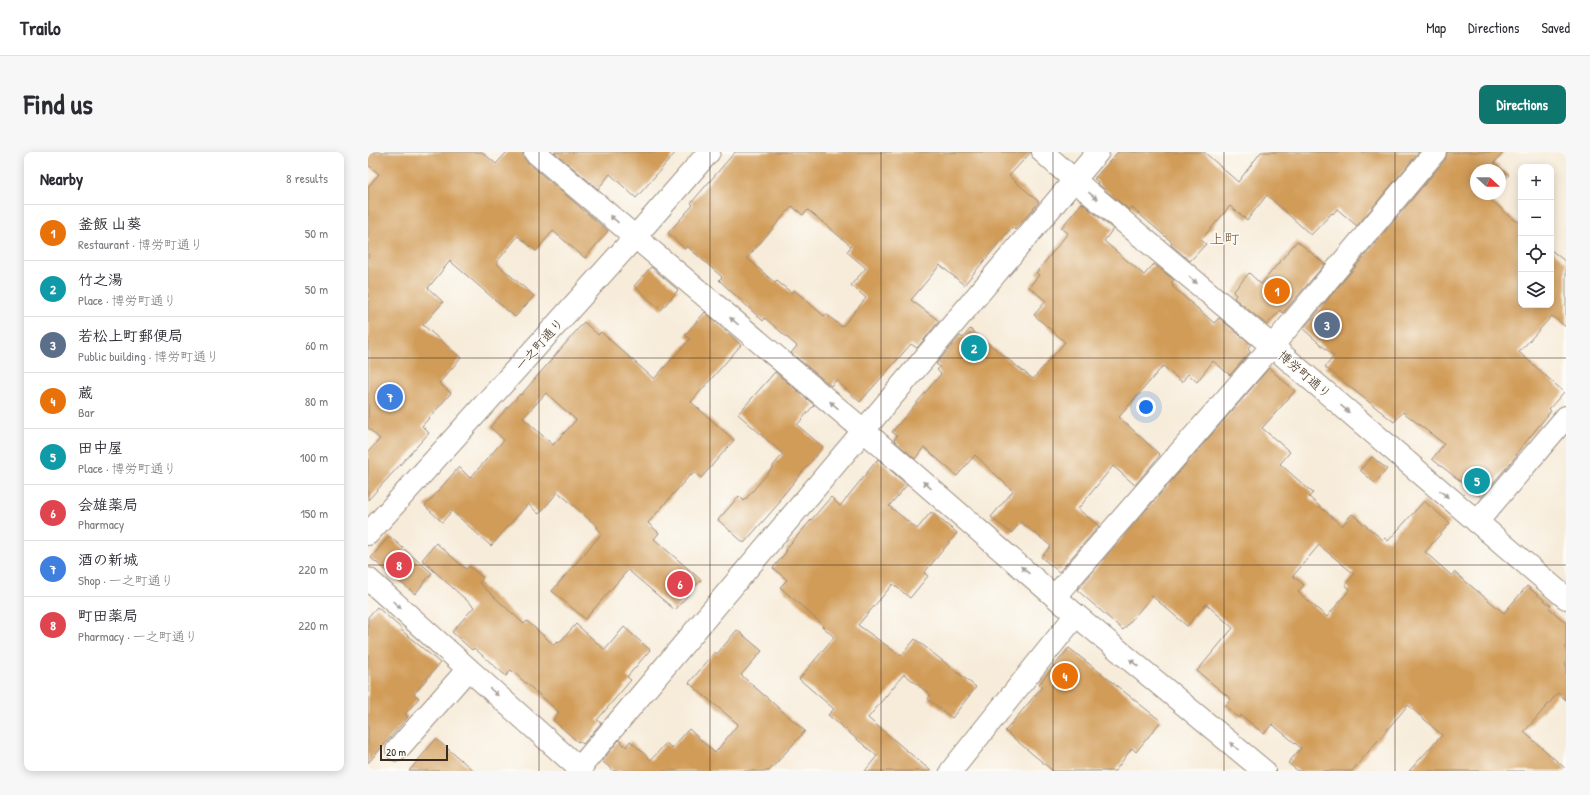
<!DOCTYPE html>
<html lang="en">
<head>
<meta charset="utf-8">
<style>
	body { margin:0; font-family:"Patrick Hand","Klee One",sans-serif; background:#f7f7f7; color:#2b2b33 }
	.controls { position:absolute; right:12px; top:12px; display:grid; overflow:hidden; border-radius:8px; box-shadow:0 2px 10px #0003 }
	.controls button { width:36px; height:36px; display:grid; place-items:center; padding:0; border:0; border-bottom:1px solid #e1e1e2; background:#fff; color:#2b2b33; font:20px sans-serif }
	.compass { position:absolute; left:1102px; top:12px; width:36px; height:36px; border-radius:50%; background:#fff; box-shadow:0 2px 10px #0003; rotate:111deg }
	.scale { position:absolute; left:12px; bottom:10px; width:68px; box-sizing:border-box; padding-left:4px; border:2px solid #3b2a1e; border-top:0; font-size:11px; line-height:14px; white-space:nowrap; color:#3b2a1e; -webkit-text-stroke:3px #fdfcf7; paint-order:stroke }
	.you { position:absolute; left:778px; top:255px; width:14px; height:14px; margin:-10px; border:3px solid #fff; border-radius:50%; background:#1a73e8; box-shadow:0 0 0 6px #1a73e833 }
	.badge { display:grid; place-items:center; width:26px; height:26px; border-radius:50%; background:#0f766e; color:#fff; font-size:13px; font-weight:700 }
	.pin { position:absolute; translate:-50% -50%; border:2px solid #fff; box-shadow:0 1px 4px #0006 }
	.list { margin:0; padding:0; list-style:none }
	h2 { display:flex; justify-content:space-between; align-items:center; height:52px; margin:0; padding:0 16px; font-size:17px }
	h2 small { font-size:13px; font-weight:400; color:#7c7c81 }
	.list li { display:grid; grid-template-columns:26px 1fr auto; gap:12px; align-items:center; box-sizing:border-box; height:56px; padding:0 16px; border-top:1px solid #e1e1e2 }
	.list b { display:block; font-size:15px; white-space:nowrap }
	.list p { margin:0; font-size:13px; white-space:nowrap; color:#7c7c81 }
	.list em { font-size:13px; font-style:normal; color:#7c7c81 }
	.icon { flex:none; width:22px; height:22px; fill:none; stroke:currentColor; stroke-width:2; stroke-linecap:round; stroke-linejoin:round }
	.map { position:relative; flex:none; width:1198px; height:619px; overflow:hidden; border-radius:8px }
	header { display:flex; align-items:center; gap:24px; box-sizing:border-box; height:56px; padding:0 20px; background:#fff; border-bottom:1px solid #e1e1e2 }
	header strong { font-size:19px }
	nav { display:flex; gap:22px; margin-inline-start:auto; font-size:14px }
	.intro { display:flex; align-items:center; justify-content:space-between; box-sizing:border-box; height:96px; padding:0 24px }
	h1 { margin:0; font-size:28px }
	.button { padding:10px 18px; border-radius:8px; background:#0f766e; color:#fff; font-size:14px; font-weight:700 }
	main { display:flex; gap:24px; padding:0 24px }
	aside { flex:1; background:#fff; border-radius:8px; box-shadow:0 2px 10px #0003 }
	.map>svg:first-child { display:block }
</style>
</head>
<body>
<header>
<strong>Trailo</strong>
<nav><a>Map</a><a>Directions</a><a>Saved</a></nav>
</header>
<div class="intro"><h1>Find us</h1><a class="button">Directions</a></div>
<main>
<aside>
<h2>Nearby<small>8 results</small></h2>
<ul class="list">
<li><span class="badge" style="background:#e8710a">1</span><div><b>釜飯 山葵</b><p>Restaurant · 博労町通り</p></div><em>50 m</em></li>
<li><span class="badge" style="background:#0f9aa8">2</span><div><b>竹之湯</b><p>Place · 博労町通り</p></div><em>50 m</em></li>
<li><span class="badge" style="background:#5c6f8a">3</span><div><b>若松上町郵便局</b><p>Public building · 博労町通り</p></div><em>60 m</em></li>
<li><span class="badge" style="background:#e8710a">4</span><div><b>蔵</b><p>Bar</p></div><em>80 m</em></li>
<li><span class="badge" style="background:#0f9aa8">5</span><div><b>田中屋</b><p>Place · 博労町通り</p></div><em>100 m</em></li>
<li><span class="badge" style="background:#e0444e">6</span><div><b>会雄薬局</b><p>Pharmacy</p></div><em>150 m</em></li>
<li><span class="badge" style="background:#3f7fe0">7</span><div><b>酒の新城</b><p>Shop · 一之町通り</p></div><em>220 m</em></li>
<li><span class="badge" style="background:#e0444e">8</span><div><b>町田薬局</b><p>Pharmacy · 一之町通り</p></div><em>220 m</em></li>
</ul>
</aside>
<div class="map">
<svg width="1198" height="619" viewBox="0 0 1198 619">
	<rect width="100%" height="100%" fill="#fdfcf7"/>
	<filter id="ink" filterUnits="userSpaceOnUse"><feTurbulence type="fractalNoise" baseFrequency=".025" numOctaves="2"/><feDisplacementMap in="SourceGraphic" scale="8" xChannelSelector="R" yChannelSelector="G"/><feConvolveMatrix kernelMatrix="1 2 1 2 8 2 1 2 1" color-interpolation-filters="sRGB"/></filter>
	<filter id="wash" filterUnits="userSpaceOnUse"><feTurbulence type="fractalNoise" baseFrequency=".012" numOctaves="4" result="noise"/><feDisplacementMap in="SourceGraphic" scale="16" xChannelSelector="R" yChannelSelector="G"/><feGaussianBlur stdDeviation="0.9" result="paint"/><feColorMatrix in="noise" values="0 0 0 0 0 0 0 0 0 0 0 0 0 0 0 0 0 1.4 0 .05"/><feComposite in="paint" operator="in"/></filter>
	<g filter="url(#wash)">
		<rect width="100%" height="100%" fill="#f7ecda"/>
		<g id="blocks">
			<g fill="#d19c59" fill-rule="evenodd">
				<polygon points="0,0 114,0 128,12 139,0 155,0 155,5 159,10 240,79 217,106 185,79 168,99 150,84 128,111 166,144 147,165 82,109 60,136 75,150 55,173 93,206 71,231 83,241 54,274 61,281 0,348 0,300 12,287 0,276 0,35 11,22 0,13"/>
				<polygon points="186,0 308,0 268,46 242,22 230,37"/>
				<path d="M367,0H663L641,24L671,50L647,78L644,75L596,133L572,113L543,148L571,169L549,196L543,192L492,250L468,228L463,234L423,201L429,194L397,166L395,169L351,128L354,125L319,94L317,97L300,81L325,53L323,51ZM424,54L435,63L440,58L483,94L479,100L498,116L483,133L498,146L474,175L458,162L456,164L426,138L424,141L409,129L407,131L379,106Z"/>
				<polygon points="750,0 836,0 870,30 893,0 1051,0 989,74 969,57 965,62 964,61 943,83 899,43 879,68 862,54 833,88 838,92 822,109 803,93 804,90 763,55 761,58 729,31 730,30 726,27"/>
				<polygon points="1079,0 1136,0 1126,11 1141,23 1132,33 1132,18 1108,18 1108,42 1124,42 1120,46 1153,73 1153,153 1183,153 1183,98 1198,110 1198,175 1184,164 1151,200 1196,240 1181,257 1183,259 1148,302 1149,303 1113,345 1064,307 1076,292 1035,260 1026,270 957,215 966,204 935,177 1077,8"/>
				<polygon points="714,51 745,77 736,89 776,123 786,112 806,128 803,130 806,133 804,134 846,171 851,166 883,192 880,196 882,200 862,223 845,209 829,230 820,222 814,230 795,214 751,265 792,303 767,333 745,314 710,357 731,374 691,420 673,405 683,394 653,370 643,381 623,365 645,339 607,303 589,324 556,295 547,307 526,288 529,284 524,280 573,222 569,218 572,215 568,212 592,184 595,186 602,177 665,227 697,190 666,163 678,149 661,135 671,123 668,121 700,81 693,76"/>
				<polygon points="929,89 957,112 915,161 912,158 899,173 866,146 868,143 865,140 881,121 893,132"/>
				<polygon points="283,115 310,138 293,158 266,134"/>
				<path d="M337,160L373,193L323,250L366,288L333,326L326,320L323,324L322,323L280,371L291,381L286,387L333,428L307,458L260,418L217,467L184,439L234,381L229,376L230,375L190,340L171,362L160,352L123,394L84,359L74,370L57,354L91,315L102,326L136,288L122,275L152,242L153,243L216,170L230,183L233,180L286,227L322,187L317,183ZM178,241L208,268L185,293L155,266Z"/>
				<path d="M901,216L927,239L894,276L922,300L912,312L945,341L941,345L974,374L984,362L1015,388L1017,386L1020,389L1056,349L1082,371L1057,400L1084,424L1086,420L1136,461L1159,434L1183,454L1181,456L1198,471V548L1190,541L1156,580L1198,617V619H1041L1074,583L1040,553L984,619H930L920,611L933,596L904,572L896,582L873,563L871,566L857,554L863,547L829,519L865,476L838,452L819,474L784,444L755,478L709,438ZM951,393L986,422L977,433L982,437L959,465L930,440L936,433L925,424Z"/>
				<polygon points="407,220 446,253 429,273 455,295 411,348 412,350 376,391 350,368 371,344 376,349 406,314 405,314 415,302 370,262"/>
				<polygon points="1004,305 1019,317 1007,331 992,318"/>
				<polygon points="510,307 539,333 521,354 549,377 563,360 589,381 556,421 560,424 542,446 525,432 490,473 533,504 547,487 608,535 584,566 560,547 563,543 536,522 500,566 563,619 497,619 509,604 460,563 466,557 431,527 466,485 454,474 455,473 412,435 419,428 405,416 419,399 417,398 463,345 472,354"/>
				<polygon points="21,384 64,421 47,442 3,406"/>
				<polygon points="68,391 98,417 101,414 115,426 111,431 156,472 159,469 186,493 189,489 191,491 208,472 237,498 256,475 282,498 259,525 263,528 229,568 233,571 215,592 211,589 210,590 185,568 191,560 143,518 138,524 106,496 104,498 84,480 106,455 54,408"/>
				<polygon points="9,455 33,476 32,477 72,511 46,542 51,546 37,562 40,565 0,611 0,465"/>
				<polygon points="369,478 394,499 373,523 437,579 401,619 246,619 234,609 251,588 258,595 262,589 283,608 298,591 304,596 321,577 347,601 370,572 321,531 347,500 349,502"/>
				<polygon points="701,496 793,569 768,600 764,596 747,619 685,619 637,579 674,535 671,532"/>
				<polygon points="68,587 106,619 41,619"/>
			</g>
		</g>
	</g>
	<g filter="url(#ink)">
		<use href="#blocks" fill-opacity="0" stroke="#998b7c" stroke-width="1"/>
		<g fill="none" stroke-linecap="round" stroke-linejoin="round">
			<defs>
				<g id="minor">
					<polyline points="167,0 495,278 708,463 896,619"/>
					<polyline points="675,0 706,28 904,194 1198,446"/>
					<polyline points="1109,370 1198,265"/>
					<polyline points="0,427 214,619"/>
					<polyline points="687,444 911,186 1067,0"/>
					<polyline points="29,598 100,517"/>
					<polyline points="209,619 730,0"/>
					<polyline points="583,619 708,463"/>
				</g>
				<polyline id="major" points="0,382 267,85 341,0"/>
			</defs>
			<use href="#minor" stroke="#998b7c" stroke-width="24"/>
			<use href="#major" stroke="#998b7c" stroke-width="24"/>
			<use href="#minor" stroke="#fff" stroke-width="22"/>
			<use href="#major" stroke="#fff" stroke-width="22"/>
		</g>
		<defs><path id="oneway-solid" d="M-6-.8H1V-3.2L6.5 0L1 3.2V.8H-6Z"/></defs>
		<g fill="#a79f9a">
			<use href="#oneway-solid" transform="translate(725 44) rotate(40)"/>
			<use href="#oneway-solid" transform="translate(246 67) rotate(-140)"/>
			<use href="#oneway-solid" transform="translate(825 128) rotate(40)"/>
			<use href="#oneway-solid" transform="translate(366 169) rotate(-140)"/>
			<use href="#oneway-solid" transform="translate(466 253) rotate(-140)"/>
			<use href="#oneway-solid" transform="translate(977 257) rotate(41)"/>
			<use href="#oneway-solid" transform="translate(559 333) rotate(-139)"/>
			<use href="#oneway-solid" transform="translate(1076 342) rotate(41)"/>
			<use href="#oneway-solid" transform="translate(657 418) rotate(-139)"/>
			<use href="#oneway-solid" transform="translate(29 453) rotate(42)"/>
			<use href="#oneway-solid" transform="translate(766 511) rotate(-140)"/>
			<use href="#oneway-solid" transform="translate(126 540) rotate(42)"/>
			<use href="#oneway-solid" transform="translate(866 594) rotate(-140)"/>
		</g>
	</g>
	<path fill="none" stroke="#3b2a1e" stroke-width="1" stroke-opacity="0.55" d="M171,0V619M342,0V619M513,0V619M685,0V619M856,0V619M1027,0V619M0,206H1198M0,413H1198"/>
	<g text-anchor="middle" stroke-width="3" stroke-linejoin="round" paint-order="stroke">
		<g font-size="13" fill="#3b2a1e" stroke="#fdfcf7">
			<text transform="translate(171 192) rotate(-48)" y="5">一之町通り</text>
			<text transform="translate(937 222) rotate(41)" y="5">博労町通り</text>
		</g>
		<g font-size="15" fill="#705233" stroke="#fdfcf7">
			<text x="856" y="92">上町</text>
		</g>
	</g>
</svg>
<div class="controls">
<button>+</button>
<button>−</button>
<button><svg class="icon" aria-label="locate" viewBox="0 0 24 24"><circle cx="12" cy="12" r="6"/><path d="M12 2v4M12 18v4M2 12h4M18 12h4"/></svg></button>
<button><svg class="icon" aria-label="layers" viewBox="0 0 24 24"><path d="M12 4l9 5-9 5-9-5zM3 14l9 5 9-5"/></svg></button>
</div>
<svg class="compass" viewBox="-18 -18 36 36"><path d="M0-13l5 13h-10z" fill="#e53935"/><path d="M0 13l5-13h-10z" fill="#7c7c81"/></svg>
<div class="scale">20 m</div>
<div class="you"></div>
<div class="pin badge" style="left:909px;top:139px;background:#e8710a">1</div>
<div class="pin badge" style="left:606px;top:196px;background:#0f9aa8">2</div>
<div class="pin badge" style="left:959px;top:173px;background:#5c6f8a">3</div>
<div class="pin badge" style="left:697px;top:524px;background:#e8710a">4</div>
<div class="pin badge" style="left:1109px;top:329px;background:#0f9aa8">5</div>
<div class="pin badge" style="left:312px;top:432px;background:#e0444e">6</div>
<div class="pin badge" style="left:22px;top:245px;background:#3f7fe0">7</div>
<div class="pin badge" style="left:31px;top:413px;background:#e0444e">8</div>
</div>
</main>
</body>
</html>
